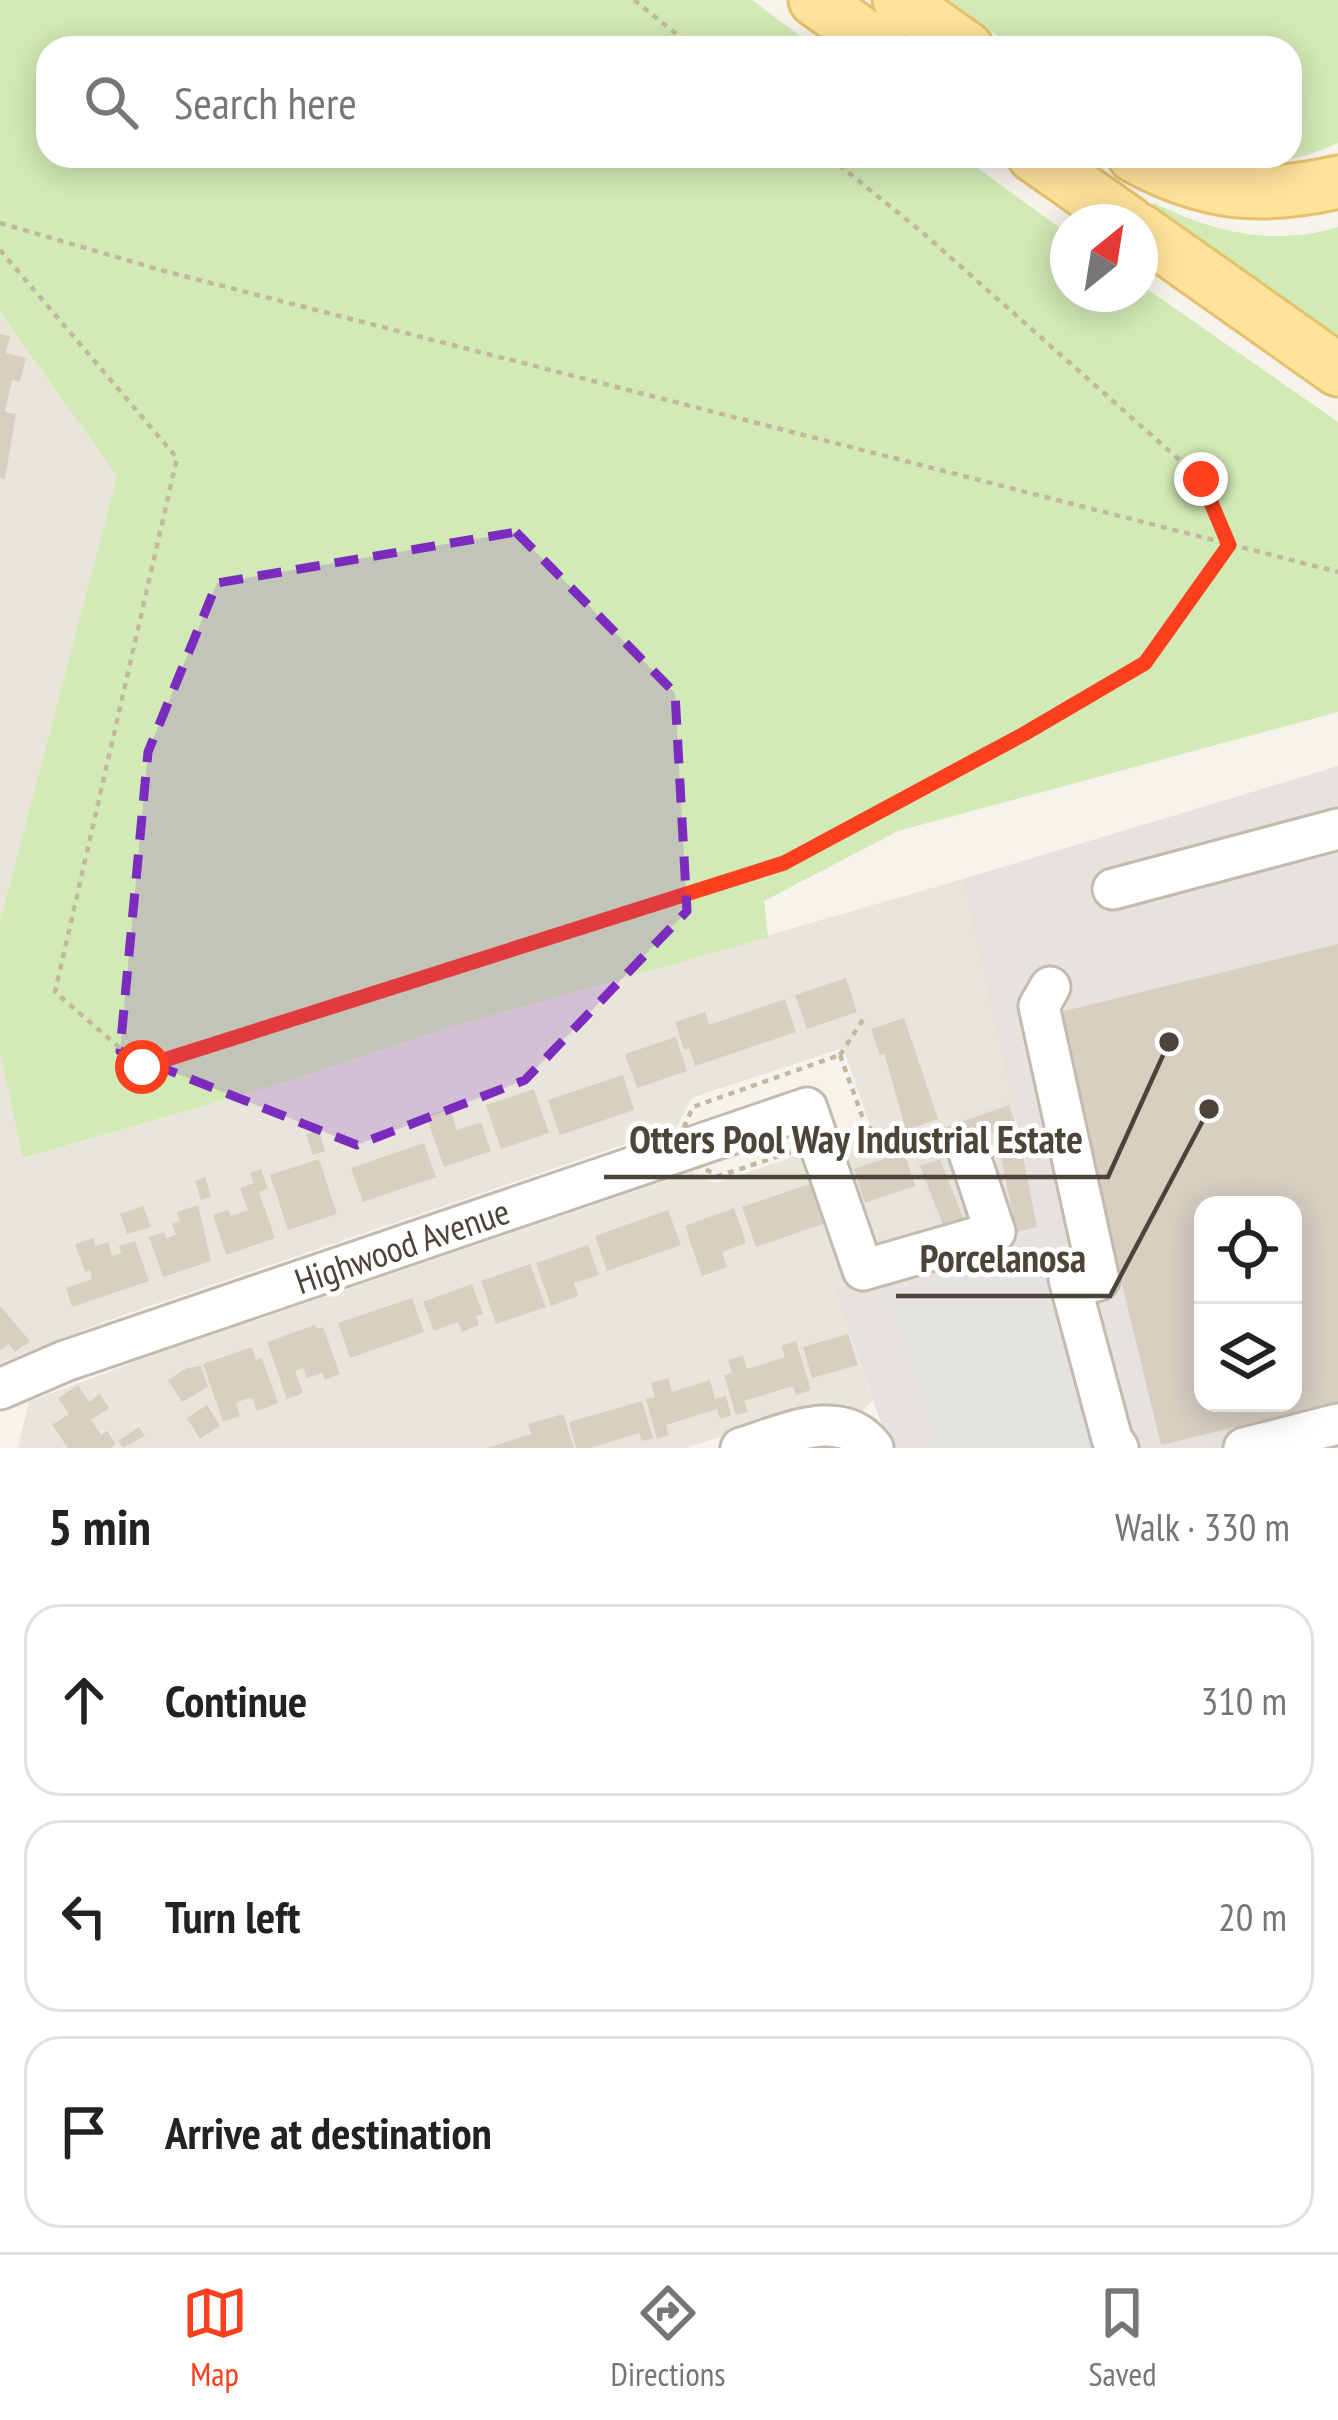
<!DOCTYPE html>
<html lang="en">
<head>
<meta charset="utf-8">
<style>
	body { margin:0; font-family:"PT Sans Narrow",sans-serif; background:#f6f6f6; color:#222 }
	.controls { position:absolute; right:36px; bottom:36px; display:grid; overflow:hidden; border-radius:24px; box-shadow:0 6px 30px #0003 }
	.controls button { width:108px; height:108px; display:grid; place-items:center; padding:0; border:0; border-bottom:3px solid #e0e0e0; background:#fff; color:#222; font:60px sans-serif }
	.compass { position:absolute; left:1050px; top:204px; width:108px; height:108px; border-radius:50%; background:#fff; box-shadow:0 6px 30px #0003; rotate:30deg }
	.stop { position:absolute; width:36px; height:36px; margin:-27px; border:9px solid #fc3f1d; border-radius:50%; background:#fff }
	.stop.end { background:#fc3f1d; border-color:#fff; box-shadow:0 3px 12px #0008 }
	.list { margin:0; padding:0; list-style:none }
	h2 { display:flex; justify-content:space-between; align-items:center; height:156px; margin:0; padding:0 48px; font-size:51px }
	h2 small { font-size:39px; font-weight:400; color:#767676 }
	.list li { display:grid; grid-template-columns:78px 1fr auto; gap:36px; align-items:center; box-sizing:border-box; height:192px; margin:0 24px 24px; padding:0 24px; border:3px solid #e0e0e0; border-radius:36px }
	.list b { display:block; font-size:45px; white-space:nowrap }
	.list em { font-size:39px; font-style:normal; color:#767676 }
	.icon { flex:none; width:66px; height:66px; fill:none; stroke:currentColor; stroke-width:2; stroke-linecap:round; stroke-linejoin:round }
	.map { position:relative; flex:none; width:1338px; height:1448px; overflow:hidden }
	.search { position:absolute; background:#fff; box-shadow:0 6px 30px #0003; left:36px; right:36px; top:36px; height:132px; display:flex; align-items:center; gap:30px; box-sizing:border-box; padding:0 42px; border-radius:36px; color:#767676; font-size:45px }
	.sheet { height:804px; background:#fff }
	nav { display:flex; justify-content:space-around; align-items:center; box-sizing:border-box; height:168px; border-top:3px solid #e0e0e0; background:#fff; font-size:33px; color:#767676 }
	nav a { display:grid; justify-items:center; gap:6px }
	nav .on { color:#fc3f1d }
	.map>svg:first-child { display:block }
</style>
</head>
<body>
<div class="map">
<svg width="1338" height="1448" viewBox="0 0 1338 1448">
	<rect width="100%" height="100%" fill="#f6f3ec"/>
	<g fill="#eae5da">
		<polygon points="0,312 117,476 0,921"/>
		<polygon points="963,879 1014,1100 942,1236 875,1258 836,1143 872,1131 843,1048 691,1098 678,1126 106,1321 0,1363 0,1052 24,1158 276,1085 461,1024"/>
		<polygon points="811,1151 858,1283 834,1291 873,1401 858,1414 816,1408 685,1448 18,1448 29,1402 142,1359 692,1172 715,1183"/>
	</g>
	<path fill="#e6e2dd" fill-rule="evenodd" d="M1338,766V1448H890L834,1290L949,1257L908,1139L1012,1100L963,879ZM1203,1205H1293V1403H1203Z"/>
	<g fill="#d2eab5">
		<polygon points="0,0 752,0 816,48 48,48 48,156 961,156 1068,234 1068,294 1140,294 1140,284 1338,422 1338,712 898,831 764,901 768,937 461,1024 276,1085 23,1158 0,1052 0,921 117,476 0,312"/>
		<path d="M946,0H1338V143C1303,159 1267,168 1230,156H1290V48H1016Z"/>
		<path d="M1154,203C1213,232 1273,247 1338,227V344L1145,212Z"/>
	</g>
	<polygon fill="#e5e3e0" points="1076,1246 1131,1448 938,1448 887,1292"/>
	<g fill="#d8cfc1" fill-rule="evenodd">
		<polygon points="0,334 10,336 6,353 26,358 20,382 12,380 5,412 16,414 5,479 0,478"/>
		<path d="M1338,944V1402L1161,1445L1056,1013ZM1203,1205H1293V1403H1203Z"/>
		<polygon points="846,978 857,1012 807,1029 795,995"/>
		<polygon points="785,999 796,1032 695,1066 689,1048 684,1050 675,1022 705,1012 709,1025"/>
		<polygon points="904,1018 938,1119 906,1130 884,1053 880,1055 871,1029"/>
		<polygon points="676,1037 687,1071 637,1088 625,1054"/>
		<polygon points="623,1075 634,1110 560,1135 548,1100"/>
		<polygon points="534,1089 549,1133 501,1149 486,1105"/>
		<polygon points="1009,1105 1016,1125 946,1150 939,1130"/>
		<polygon points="450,1108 457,1130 481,1122 491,1151 444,1167 426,1116"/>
		<polygon points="319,1130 325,1151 313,1155 306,1134"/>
		<polygon points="1020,1141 1037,1227 1016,1232 999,1145"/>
		<polygon points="424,1143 436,1177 363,1202 351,1168"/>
		<polygon points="904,1152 915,1186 865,1203 854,1169"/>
		<polygon points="319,1159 337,1214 288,1230 270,1175"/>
		<polygon points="940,1159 965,1223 945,1230 920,1166"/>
		<polygon points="261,1169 268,1189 259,1192 275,1238 226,1255 213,1215 228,1210 231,1216 248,1210 240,1188 254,1183 250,1173"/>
		<polygon points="205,1177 211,1197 201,1200 195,1181"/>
		<polygon points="821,1180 834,1220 756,1247 742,1207"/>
		<polygon points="198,1205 211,1261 163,1277 149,1237 164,1232 166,1238 176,1235 172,1224 180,1221 177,1212"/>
		<polygon points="143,1206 151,1227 127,1234 120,1214"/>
		<polygon points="734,1208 746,1243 722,1252 727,1267 702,1276 685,1226"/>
		<polygon points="668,1210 681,1245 607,1271 595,1236"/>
		<polygon points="93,1238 96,1246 108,1242 112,1256 121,1253 119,1246 135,1241 149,1281 72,1307 66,1288 92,1279 90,1270 85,1272 75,1244"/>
		<polygon points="588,1245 599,1275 574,1283 578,1296 551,1306 536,1263"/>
		<polygon points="530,1264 546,1307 496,1324 481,1281"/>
		<polygon points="472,1284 483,1314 476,1316 479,1325 462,1332 458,1322 434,1331 423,1302"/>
		<polygon points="412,1298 424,1332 350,1358 338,1323"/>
		<polygon points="0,1306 30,1341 15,1352 9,1344 0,1350"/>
		<polygon points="315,1325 317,1329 323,1327 340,1374 325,1380 322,1373 307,1378 303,1368 295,1371 303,1393 287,1399 267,1342"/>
		<polygon points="848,1334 858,1365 812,1378 803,1347"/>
		<polygon points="796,1341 811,1390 796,1395 793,1386 744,1401 748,1412 736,1415 724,1375 732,1373 728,1360 743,1356 747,1369 785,1357 781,1346"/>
		<polygon points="252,1347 256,1360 262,1358 278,1403 257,1411 252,1398 243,1400 236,1403 240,1416 223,1422 203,1364"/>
		<polygon points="201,1366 208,1387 182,1402 168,1380 187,1368"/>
		<polygon points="668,1378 672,1392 710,1380 715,1399 726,1396 731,1415 720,1419 717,1409 666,1425 669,1435 657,1439 646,1399 655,1397 651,1383"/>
		<polygon points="78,1385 89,1402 100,1394 109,1408 91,1420 101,1435 107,1431 116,1444 110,1448 68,1448 52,1425 69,1414 58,1398"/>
		<polygon points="642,1401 653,1438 642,1441 639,1433 590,1448 576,1448 569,1422"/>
		<polygon points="207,1405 220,1426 200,1439 187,1418"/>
		<polygon points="563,1414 574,1448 487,1448 531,1434 528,1424"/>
		<polygon points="139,1427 145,1436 123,1448 118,1441"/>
	</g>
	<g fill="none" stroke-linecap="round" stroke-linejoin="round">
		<defs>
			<g id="minor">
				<polyline points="1113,889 1338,829"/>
				<polyline points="1050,987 1039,1006 1099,1280 1072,1287"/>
				<polyline points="1069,1279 1112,1439 1118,1448"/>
				<polyline points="0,1389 65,1361 807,1108 863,1270 995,1232 968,1150"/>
				<path d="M741,1448C782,1436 841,1405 873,1448"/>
				<polyline points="1244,1448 1338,1424"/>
			</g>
			<g id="major">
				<polyline points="815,0 882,48"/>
				<polyline points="899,0 967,48"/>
				<polyline points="1034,156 1128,222"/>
				<path d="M1134,156C1205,195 1260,200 1338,182"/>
				<polyline points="1140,230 1338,370"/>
			</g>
		</defs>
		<use href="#minor" stroke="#c2bbae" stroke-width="45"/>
		<use href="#major" stroke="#e6c16a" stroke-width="57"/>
		<g stroke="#c4b79f" stroke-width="4.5" stroke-dasharray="6 6" stroke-linecap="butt">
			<polyline points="634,0 694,48"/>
			<polyline points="0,223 164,271 1338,572"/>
			<polyline points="0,250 177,458 55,992 142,1067 785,863 1025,734 1145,663 1229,545 1201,479 923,233 828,156"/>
			<polygon points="840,1055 866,1127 719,1176 672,1153 693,1107"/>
			<polyline points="840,1055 864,1018"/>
			<polyline points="866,1127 906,1141 926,1136 937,1146"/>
		</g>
		<use href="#minor" stroke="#fff" stroke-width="39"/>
		<use href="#major" stroke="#ffe39c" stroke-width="51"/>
	</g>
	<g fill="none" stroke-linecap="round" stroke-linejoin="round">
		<polyline stroke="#fc3f1d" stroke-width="15" points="142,1067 784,863 1024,734 1145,663 1229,545 1201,479"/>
	</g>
	<path fill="#7b2cbf" fill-opacity="0.2" stroke="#7b2cbf" stroke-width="9" stroke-dasharray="24 15" stroke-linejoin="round" d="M516,532L675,693L687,911L525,1080L357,1145L120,1051L148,752L217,583Z"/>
	<g text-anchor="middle" stroke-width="10" stroke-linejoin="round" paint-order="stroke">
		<g font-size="36" fill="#4b4439" stroke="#fff">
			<text transform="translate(402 1246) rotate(-19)" y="13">Highwood Avenue</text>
		</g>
	</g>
	<path fill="none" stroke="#4b4439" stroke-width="4.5" d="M1169 1042L1108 1177H604M1209 1109L1110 1296H896"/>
	<g fill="#4b4439" stroke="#fff" stroke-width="4.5">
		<circle cx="1169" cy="1042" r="12"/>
		<circle cx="1209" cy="1109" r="12"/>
	</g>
	<g font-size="39" text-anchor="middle" font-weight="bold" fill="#4b4439" stroke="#fff" stroke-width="10" stroke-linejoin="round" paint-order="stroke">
		<text x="856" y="1153">Otters Pool Way Industrial Estate</text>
		<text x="1003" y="1272">Porcelanosa</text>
	</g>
</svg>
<div class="controls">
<button><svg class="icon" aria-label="locate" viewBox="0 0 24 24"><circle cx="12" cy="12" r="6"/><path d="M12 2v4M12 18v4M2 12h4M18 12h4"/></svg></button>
<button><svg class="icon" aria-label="layers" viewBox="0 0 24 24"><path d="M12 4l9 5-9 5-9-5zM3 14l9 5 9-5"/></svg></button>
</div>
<svg class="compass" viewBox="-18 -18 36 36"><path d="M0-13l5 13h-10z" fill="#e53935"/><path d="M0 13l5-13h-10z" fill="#767676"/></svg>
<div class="stop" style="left:142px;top:1067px"></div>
<div class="stop end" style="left:1201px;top:479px"></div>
<div class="search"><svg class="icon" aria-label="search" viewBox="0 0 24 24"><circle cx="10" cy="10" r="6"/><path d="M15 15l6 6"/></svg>Search here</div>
</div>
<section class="sheet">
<h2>5 min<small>Walk · 330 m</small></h2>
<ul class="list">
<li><svg class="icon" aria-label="ahead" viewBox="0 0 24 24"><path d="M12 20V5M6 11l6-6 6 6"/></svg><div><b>Continue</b></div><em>310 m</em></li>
<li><svg class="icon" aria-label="left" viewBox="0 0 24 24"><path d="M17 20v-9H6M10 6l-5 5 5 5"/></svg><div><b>Turn left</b></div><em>20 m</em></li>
<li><svg class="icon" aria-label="arrive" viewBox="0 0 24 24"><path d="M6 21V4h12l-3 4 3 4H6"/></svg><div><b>Arrive at destination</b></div></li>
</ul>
</section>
<nav>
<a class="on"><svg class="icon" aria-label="map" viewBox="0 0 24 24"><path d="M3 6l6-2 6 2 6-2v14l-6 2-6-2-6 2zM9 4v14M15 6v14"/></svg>Map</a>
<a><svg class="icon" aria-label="directions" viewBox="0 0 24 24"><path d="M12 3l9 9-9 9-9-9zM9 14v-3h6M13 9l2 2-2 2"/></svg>Directions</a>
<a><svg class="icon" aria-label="saved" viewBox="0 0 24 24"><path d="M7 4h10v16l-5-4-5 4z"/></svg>Saved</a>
</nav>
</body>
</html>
